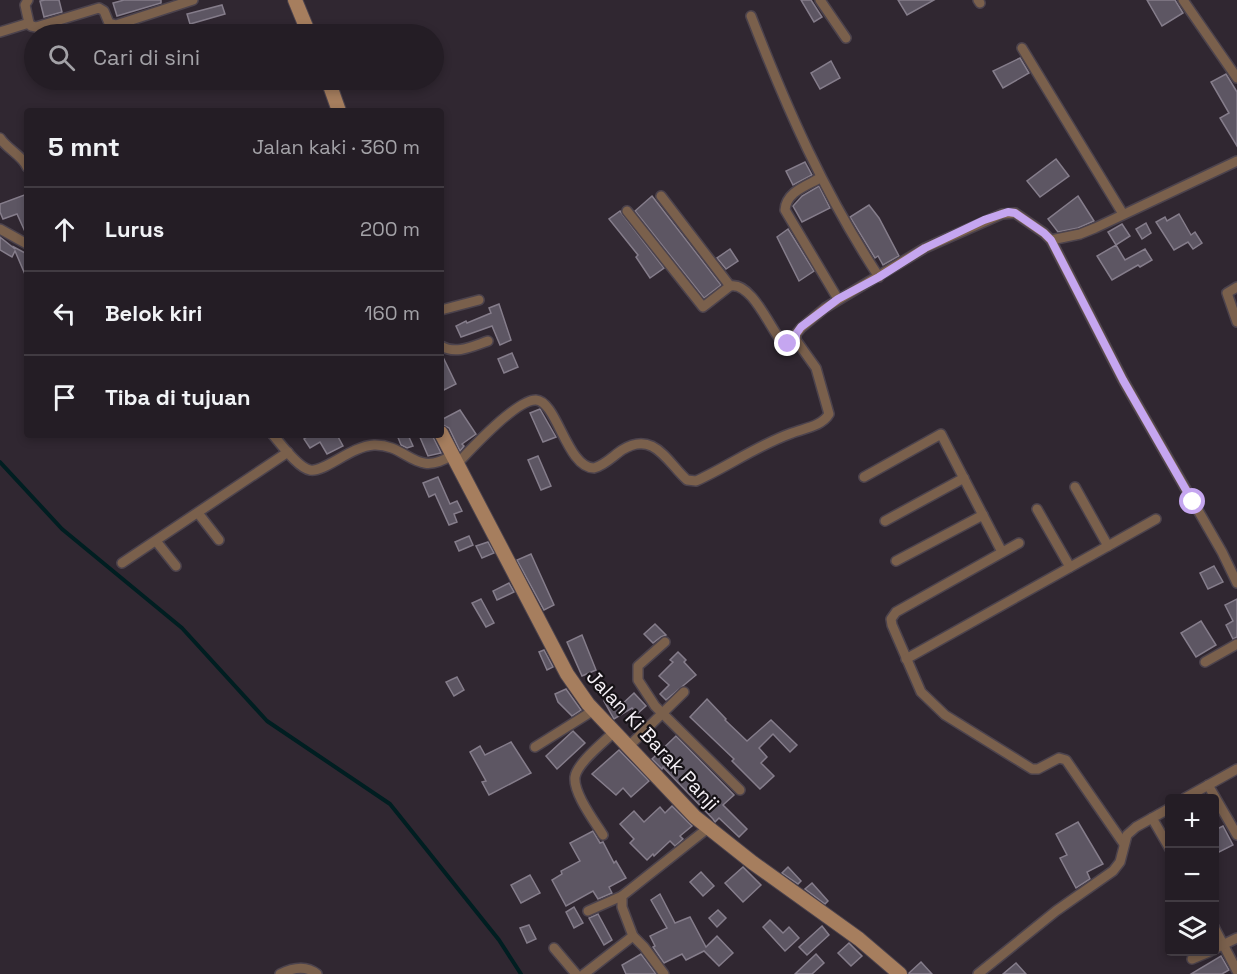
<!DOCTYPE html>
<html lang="id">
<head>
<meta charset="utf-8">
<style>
	body { margin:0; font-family:"Space Grotesk",sans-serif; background:#2c262d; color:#f1f3f6 }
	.controls { position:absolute; right:18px; bottom:18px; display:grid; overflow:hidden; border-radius:6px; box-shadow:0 3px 9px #0003 }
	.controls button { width:54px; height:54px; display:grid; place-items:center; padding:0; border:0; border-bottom:2px solid #413b42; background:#241d25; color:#f1f3f6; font:30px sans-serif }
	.stop { position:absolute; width:18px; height:18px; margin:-14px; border:4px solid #c5a6f0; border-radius:50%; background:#fff }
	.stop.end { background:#c5a6f0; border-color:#fff; box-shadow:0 2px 6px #0008 }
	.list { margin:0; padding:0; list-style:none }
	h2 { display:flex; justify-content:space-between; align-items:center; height:78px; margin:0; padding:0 24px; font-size:26px }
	h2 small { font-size:20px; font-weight:400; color:#a3a2a7 }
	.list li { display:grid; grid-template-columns:39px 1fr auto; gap:18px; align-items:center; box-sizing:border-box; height:84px; padding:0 24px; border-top:2px solid #413b42 }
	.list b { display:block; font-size:22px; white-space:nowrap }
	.list em { font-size:20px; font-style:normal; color:#a3a2a7 }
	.icon { flex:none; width:33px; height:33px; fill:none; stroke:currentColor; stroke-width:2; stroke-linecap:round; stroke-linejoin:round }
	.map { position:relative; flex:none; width:1237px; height:974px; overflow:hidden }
	.search { position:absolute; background:#241d25; box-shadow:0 3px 9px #0003; left:24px; top:24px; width:420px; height:66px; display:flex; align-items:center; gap:15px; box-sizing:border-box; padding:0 21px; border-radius:33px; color:#a3a2a7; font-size:22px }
	.panel { position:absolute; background:#241d25; box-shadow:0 3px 9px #0003; left:24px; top:108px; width:420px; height:330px; border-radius:6px }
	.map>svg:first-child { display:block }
</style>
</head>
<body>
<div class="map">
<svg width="1237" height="974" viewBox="0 0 1237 974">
	<rect width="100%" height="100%" fill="#302731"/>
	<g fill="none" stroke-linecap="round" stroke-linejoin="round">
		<polyline stroke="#001e21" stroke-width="4" points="0,462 62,529 182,628 267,721 390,804 499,940 521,974"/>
	</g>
	<g fill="#5d5663" stroke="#857d8b" stroke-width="1.5">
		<polygon points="45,0 59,0 62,12 44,17 40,1"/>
		<polygon points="124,0 161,0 161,3 117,16 113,3"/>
		<polygon points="801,0 811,0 822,17 814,22"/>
		<polygon points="898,0 934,0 907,15"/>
		<polygon points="1147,0 1175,0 1183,13 1162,26"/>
		<polygon points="222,5 225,14 190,24 187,14"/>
		<polygon points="1020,58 1029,73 1003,88 993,71"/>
		<polygon points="831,61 840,78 820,89 811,73"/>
		<polygon points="1226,74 1237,92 1237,146 1220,118 1229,113 1211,82"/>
		<polygon points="1056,159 1069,176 1040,197 1027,181"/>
		<polygon points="805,162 812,175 793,185 786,171"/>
		<polygon points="819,186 830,208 802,222 793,206 802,196"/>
		<polygon points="27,194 27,236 17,214 3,219 0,212 0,204"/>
		<polygon points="652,196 721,285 704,298 635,211"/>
		<polygon points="1078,196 1094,221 1078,228 1058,232 1048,219"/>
		<polygon points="869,205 879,218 899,256 883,265 878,256 875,258 850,217"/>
		<polygon points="620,211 664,268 650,278 636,257 638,255 609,219"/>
		<polygon points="1179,214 1191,235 1195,232 1202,243 1193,249 1188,242 1174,250 1156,222 1165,217 1167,221"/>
		<polygon points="1146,223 1151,233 1142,239 1136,229"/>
		<polygon points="1122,224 1130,236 1116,245 1108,232"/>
		<polygon points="788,229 814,271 799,281 777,237"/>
		<polygon points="0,237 15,249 14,247 27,254 27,279 15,251 12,257 0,250"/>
		<polygon points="1116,245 1125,260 1145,249 1152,260 1140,267 1138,265 1112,280 1097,256"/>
		<polygon points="730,249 738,261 726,269 717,258"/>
		<polygon points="499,304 511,340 500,345 492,326 461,337 456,326 466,321 467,323 491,313 489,308"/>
		<polygon points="441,353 456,384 444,390 441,383"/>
		<polygon points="512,353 518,367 504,373 498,359"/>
		<polygon points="540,409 556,437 543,442 530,413"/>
		<polygon points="460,410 476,434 462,444 464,446 460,451 449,428 441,424 441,420"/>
		<polygon points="310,435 337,435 343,446 327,454 320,442 310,448 304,439"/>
		<polygon points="397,435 408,435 413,446 407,448 401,445"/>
		<polygon points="419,435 432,435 441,453 428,456"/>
		<polygon points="538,456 551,486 541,490 528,460"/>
		<polygon points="438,477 450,504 457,501 462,511 454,514 457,522 449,525 435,494 429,497 423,483"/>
		<polygon points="469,536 473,545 459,551 455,542"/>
		<polygon points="488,542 494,553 482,558 476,546"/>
		<polygon points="531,554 554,605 544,610 517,560"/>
		<polygon points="1214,566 1223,582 1208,589 1200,573"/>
		<polygon points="509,583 514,592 497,600 493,591"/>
		<polygon points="481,599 494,623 486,627 472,603"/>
		<polygon points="1237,599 1237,637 1233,639 1226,625 1233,621 1225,605"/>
		<polygon points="1201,621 1216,645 1196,657 1181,633"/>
		<polygon points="655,624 666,635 661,637 653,643 644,634"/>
		<polygon points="582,635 596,670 582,676 567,642"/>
		<polygon points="544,650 553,667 547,670 539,652"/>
		<polygon points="678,652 686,660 684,662 696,675 666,700 660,694 669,685 659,676 673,662 670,660"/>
		<polygon points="457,677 464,690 454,696 446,682"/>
		<polygon points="566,689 581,710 572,716 558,702 555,694"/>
		<polygon points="634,693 646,706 637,714 632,708 614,719 604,701 614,696 620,706"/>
		<polygon points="707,699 726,719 725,720 747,741 771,720 797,745 790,752 773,734 759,748 767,757 761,763 774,776 760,789 732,761 734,759 690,717"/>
		<polygon points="573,731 585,743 557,769 546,756"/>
		<polygon points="676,736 734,795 723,805 747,829 739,837 719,818 715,822 713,819 663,767 662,769 652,759"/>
		<polygon points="511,742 531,773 489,795 482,782 486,781 470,752 480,746 485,755"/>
		<polygon points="619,750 649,781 631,797 623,788 616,795 592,774"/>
		<polygon points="672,806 692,826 680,836 683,839 675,846 670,841 654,856 653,854 647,860 630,843 634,839 620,824 634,811 644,822 660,807 665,813"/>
		<polygon points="1078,822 1103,864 1087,872 1090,879 1076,888 1060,858 1067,855 1056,834"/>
		<polygon points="1223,826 1233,845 1215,854 1215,830"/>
		<polygon points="593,831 600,843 603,842 614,863 616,861 626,878 609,887 612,893 598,899 593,891 566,906 552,880 562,874 561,871 580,861 570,843"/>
		<polygon points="743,867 761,885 743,902 725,883"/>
		<polygon points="788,867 801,881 798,884 782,873"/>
		<polygon points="701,872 714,886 703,896 690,882"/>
		<polygon points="530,875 540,893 521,903 511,885"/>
		<polygon points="812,883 828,901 825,904 805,889"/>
		<polygon points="660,894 675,923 690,917 706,947 717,936 733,953 719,966 704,951 686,960 682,954 664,963 653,947 655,946 650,936 667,928 651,900"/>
		<polygon points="574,907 583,923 574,928 566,912"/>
		<polygon points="718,910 726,918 717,927 709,918"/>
		<polygon points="598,914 612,940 604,945 589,918"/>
		<polygon points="770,920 783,933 789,927 799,938 785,951 763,927"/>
		<polygon points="529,925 536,939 527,943 520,928"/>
		<polygon points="822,926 829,935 807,955 799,947"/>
		<polygon points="849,943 862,956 851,966 838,953"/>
		<polygon points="641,954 656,974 626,974 622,965"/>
		<polygon points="816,954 824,963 812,974 795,974"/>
		<polygon points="1221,956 1229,970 1222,974 1191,974"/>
		<polygon points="921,962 932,974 909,974 909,973"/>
		<polygon points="1016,963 1026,974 1003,974"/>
	</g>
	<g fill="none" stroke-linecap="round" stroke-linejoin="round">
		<defs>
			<g id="street">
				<polyline points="28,0 25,5 29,23"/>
				<polyline points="820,0 846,38"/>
				<polyline points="978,0 980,3"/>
				<polyline points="1183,0 1237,78"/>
				<path d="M751,16C787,109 824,193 879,277"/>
				<polyline points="0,32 29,23 31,26 36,27 99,8 104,11 109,23 116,25 193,0"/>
				<polyline points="1022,48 1123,214"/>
				<path d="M0,138C7,149 23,156 27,167"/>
				<path d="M820,178C806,186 786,192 785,210L838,299"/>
				<polyline points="661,196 730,286"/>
				<path d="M627,211L703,307L730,286C751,281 770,328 782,342L788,344L796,340"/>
				<polyline points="0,229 27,244"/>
				<polyline points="1051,240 1080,234 1095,228 1237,161"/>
				<polyline points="1237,287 1227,293 1237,322"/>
				<polyline points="441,310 479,300"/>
				<path d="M441,346C456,355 473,346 488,341"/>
				<path d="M273,435C281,444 298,468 310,470C324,473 351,446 374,445C408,444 415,479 452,455"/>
				<path d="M457,464C470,450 517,399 536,400C557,401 567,468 594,468C605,465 613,456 622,450C654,430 667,462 687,480L696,481C729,466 758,445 792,433C805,428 822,426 829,414L816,368L796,340V334L801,328L825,308L925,248L1002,214L1015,213L1044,233L1051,240L1123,380L1222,552L1237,583"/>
				<polyline points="864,477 941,434 1002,552"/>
				<polyline points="1037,509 1070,567"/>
				<polyline points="198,513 219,540"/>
				<polyline points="885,521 964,478"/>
				<polyline points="156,541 176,566"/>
				<polyline points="1019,543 896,612 891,619 892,625 921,692 945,715 1032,769 1038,769 1059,758 1066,760 1124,844"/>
				<polyline points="1108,546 1156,519"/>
				<polyline points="896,561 983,515"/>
				<polyline points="122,563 288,452"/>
				<polyline points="665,642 638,666 638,680 655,706 740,790"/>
				<polyline points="906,659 1108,546 1075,487"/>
				<polyline points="1205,662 1237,644"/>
				<polyline points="629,746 684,692"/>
				<polyline points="535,747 594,710"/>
				<polyline points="1208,785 1237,835"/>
				<polyline points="1185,798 1237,769"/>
				<polyline points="1152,818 1170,849"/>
				<path d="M603,835C595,822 573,793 575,777C577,763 604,742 615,731"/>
				<polyline points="588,911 622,896"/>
				<polyline points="1214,927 1237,971"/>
				<polyline points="554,948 576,974"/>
				<polyline points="1214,949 1237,938"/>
				<polyline points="1192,959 1209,952"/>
				<path d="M280,974C292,968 306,965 317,974"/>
				<polyline points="584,974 633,936"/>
				<polyline points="664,974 644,947 633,936 622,907 622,896 708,828"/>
				<polyline points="978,974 1056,911 1113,871 1120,862 1127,835 1136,827 1170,808"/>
			</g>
			<g id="secondary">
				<polyline points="295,0 309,34"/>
				<polyline points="328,80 339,111"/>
				<polyline points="441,433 567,674 588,704 695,817 753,863 859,939 900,974"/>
			</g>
		</defs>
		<use href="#street" stroke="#4c434d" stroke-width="12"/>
		<use href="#secondary" stroke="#4c434d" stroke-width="16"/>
		<use href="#street" stroke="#7a604c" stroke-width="9"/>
		<use href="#secondary" stroke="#a67e5e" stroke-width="14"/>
	</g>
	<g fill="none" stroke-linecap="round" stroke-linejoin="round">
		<polyline stroke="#c5a6f0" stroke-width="8" points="788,344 796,340 796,334 801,327 838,299 879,277 925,248 984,220 1008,212 1015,213 1044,233 1051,240 1123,380 1193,502"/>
	</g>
	<g text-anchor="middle" stroke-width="4.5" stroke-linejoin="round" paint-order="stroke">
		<g font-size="20" fill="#f6f1f7" stroke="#161216">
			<text transform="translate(653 740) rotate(47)" y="7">Jalan Ki Barak Panji</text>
		</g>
	</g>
</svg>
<div class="controls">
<button>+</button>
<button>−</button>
<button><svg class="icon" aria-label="layers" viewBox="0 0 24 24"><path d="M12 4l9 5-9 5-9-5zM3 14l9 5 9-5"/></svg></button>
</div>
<div class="stop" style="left:1193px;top:502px"></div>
<div class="stop end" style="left:788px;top:344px"></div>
<div class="search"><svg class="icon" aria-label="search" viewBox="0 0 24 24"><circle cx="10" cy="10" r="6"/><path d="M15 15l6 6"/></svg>Cari di sini</div>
<section class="panel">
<h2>5 mnt<small>Jalan kaki · 360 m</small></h2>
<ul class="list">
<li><svg class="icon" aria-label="ahead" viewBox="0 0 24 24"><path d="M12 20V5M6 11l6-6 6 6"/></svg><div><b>Lurus</b></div><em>200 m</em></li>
<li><svg class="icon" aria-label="left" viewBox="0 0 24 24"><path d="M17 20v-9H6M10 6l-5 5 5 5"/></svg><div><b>Belok kiri</b></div><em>160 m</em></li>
<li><svg class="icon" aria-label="arrive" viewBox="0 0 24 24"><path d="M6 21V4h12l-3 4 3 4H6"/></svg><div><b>Tiba di tujuan</b></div></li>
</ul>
</section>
</div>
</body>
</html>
